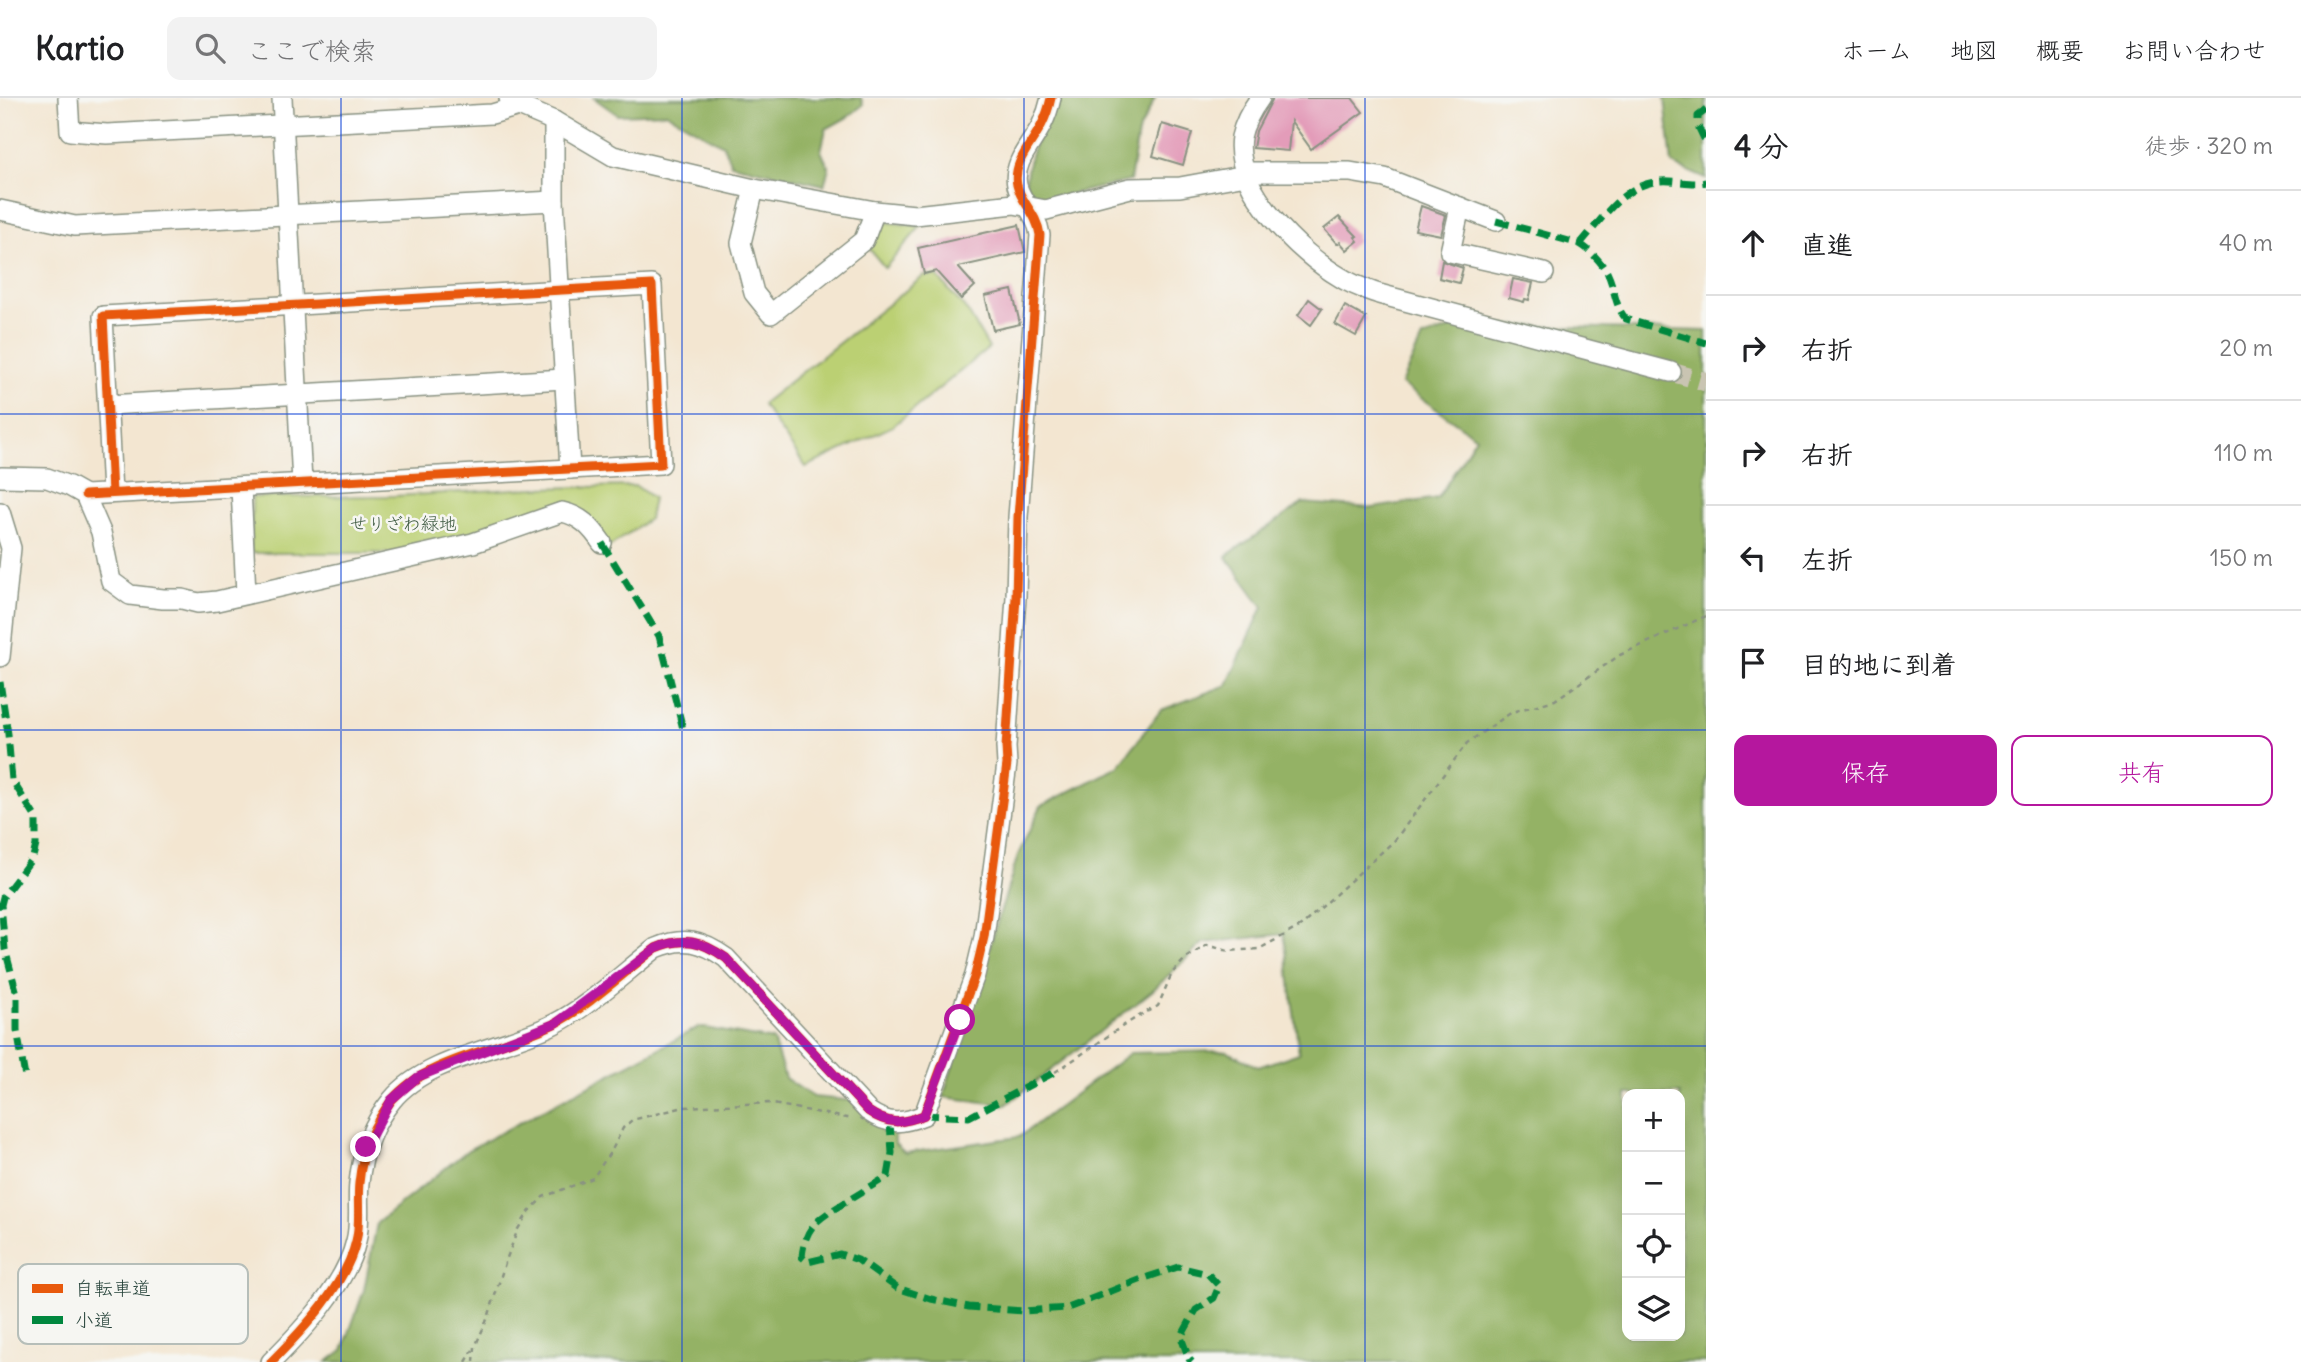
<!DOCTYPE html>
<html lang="ja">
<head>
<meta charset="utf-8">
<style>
	body { margin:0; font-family:Delius,"Klee One",sans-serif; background:#f2f2f2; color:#202124 }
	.controls { position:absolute; right:21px; bottom:21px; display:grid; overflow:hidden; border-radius:14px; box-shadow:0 7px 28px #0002 }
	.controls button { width:63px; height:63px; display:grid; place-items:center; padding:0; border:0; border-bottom:2px solid #e0e0e0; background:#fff; color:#202124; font:35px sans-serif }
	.stop { position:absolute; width:21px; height:21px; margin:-16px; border:5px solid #b5179e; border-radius:50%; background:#fff }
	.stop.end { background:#b5179e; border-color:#fff; box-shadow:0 2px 7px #0008 }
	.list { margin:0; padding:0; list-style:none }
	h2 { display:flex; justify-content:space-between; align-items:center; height:91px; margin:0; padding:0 28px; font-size:30px }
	h2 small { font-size:23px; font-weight:400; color:#757577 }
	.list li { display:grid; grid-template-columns:46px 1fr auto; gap:21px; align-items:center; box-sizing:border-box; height:105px; padding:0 28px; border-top:2px solid #e0e0e0 }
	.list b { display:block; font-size:26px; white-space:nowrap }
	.list em { font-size:23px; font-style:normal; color:#757577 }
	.actions { display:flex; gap:14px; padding:21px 28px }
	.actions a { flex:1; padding:16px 0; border:2px solid #b5179e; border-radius:14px; text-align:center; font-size:24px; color:#b5179e }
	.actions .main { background:#b5179e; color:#fff }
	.icon { flex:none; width:38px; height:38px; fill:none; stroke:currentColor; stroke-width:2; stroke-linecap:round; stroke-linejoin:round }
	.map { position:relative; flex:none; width:1706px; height:1264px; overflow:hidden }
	header { display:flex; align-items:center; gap:42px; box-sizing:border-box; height:98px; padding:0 35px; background:#fff; border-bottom:2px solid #e0e0e0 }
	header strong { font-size:33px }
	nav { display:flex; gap:38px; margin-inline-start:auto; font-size:24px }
	.search { width:490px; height:63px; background:#f2f2f2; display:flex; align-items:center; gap:18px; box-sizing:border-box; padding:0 24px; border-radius:14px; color:#757577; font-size:26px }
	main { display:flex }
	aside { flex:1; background:#fff }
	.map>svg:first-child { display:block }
</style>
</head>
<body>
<header>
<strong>Kartio</strong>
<div class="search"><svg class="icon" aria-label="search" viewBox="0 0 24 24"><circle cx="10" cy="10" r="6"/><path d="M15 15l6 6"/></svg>ここで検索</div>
<nav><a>ホーム</a><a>地図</a><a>概要</a><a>お問い合わせ</a></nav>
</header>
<main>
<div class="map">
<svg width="1706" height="1264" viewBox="0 0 1706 1264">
	<rect width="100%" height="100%" fill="#f6f6f2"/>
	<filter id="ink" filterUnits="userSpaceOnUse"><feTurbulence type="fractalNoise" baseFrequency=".0143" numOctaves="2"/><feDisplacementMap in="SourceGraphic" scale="14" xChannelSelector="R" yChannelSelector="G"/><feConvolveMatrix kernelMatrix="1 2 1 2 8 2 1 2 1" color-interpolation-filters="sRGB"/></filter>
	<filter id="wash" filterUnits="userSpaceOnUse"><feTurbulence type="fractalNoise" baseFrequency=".00686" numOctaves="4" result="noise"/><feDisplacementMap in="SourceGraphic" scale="28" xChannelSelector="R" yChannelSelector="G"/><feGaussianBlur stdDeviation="1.57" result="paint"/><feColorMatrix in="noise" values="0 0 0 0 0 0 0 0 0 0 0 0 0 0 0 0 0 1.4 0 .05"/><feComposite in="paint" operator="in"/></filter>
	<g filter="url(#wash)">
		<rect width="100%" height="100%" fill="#f3e6d1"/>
		<g fill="#bbd073" stroke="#6d8654" stroke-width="2">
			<polygon points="884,124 921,128 885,170 867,148 876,139"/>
			<polygon points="924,178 937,178 968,214 989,250 893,328 806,369 762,306"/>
			<polygon points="636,388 653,400 649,421 609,449 579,415 412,455 251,455 252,399 394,398 535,390"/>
		</g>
		<g fill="#94b265" stroke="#5a784c" stroke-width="2" fill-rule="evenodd">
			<polygon points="594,0 861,0 863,7 848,19 826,31 821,53 829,70 824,87 731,66 723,47 666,15 618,17"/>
			<path d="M1057,0H1155L1138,35L1130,83L1039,103L1026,91C1024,59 1044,28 1057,0Z"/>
			<polygon points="1665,0 1706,0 1706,81 1672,66"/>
			<path d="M1464,226L1706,233V1264H327L343,1252L364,1192L377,1125L468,1052L699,929L773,942L785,980L813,999L858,1003L895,1022V1046L905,1055L1019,1039L1130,955L1226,953L1258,969L1299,955L1284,836L1203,845L1152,893L1006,1007L943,999L1018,757L1041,708L1118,669L1161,612L1227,587L1263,509L1226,458L1303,405L1373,410L1438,400L1476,339L1401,286L1422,240ZM1627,996H1680V1238H1627Z"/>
		</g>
		<g id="blocks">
			<g fill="#e39cb9">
				<polygon points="1273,0 1352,0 1363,14 1311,51 1291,23 1288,53 1253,50 1256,33"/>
				<polygon points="1162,26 1192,35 1183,67 1153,58"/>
				<polygon points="1421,108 1446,117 1441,137 1415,132"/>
				<polygon points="1339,119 1357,138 1355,139 1358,143 1347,152 1340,144 1337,146 1324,131"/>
				<polygon points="1019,127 1025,154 958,169 975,188 961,201 936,173 924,176 918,150"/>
				<polygon points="1442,163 1463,170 1459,185 1439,180"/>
				<polygon points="1513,181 1533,185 1529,202 1525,201 1524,204 1509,200"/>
				<polygon points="1012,192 1020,226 993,232 985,198"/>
				<polygon points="1309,201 1322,211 1311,227 1298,217"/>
				<polygon points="1345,208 1366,220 1356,238 1335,226"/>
			</g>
		</g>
	</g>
	<g filter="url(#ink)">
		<use href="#blocks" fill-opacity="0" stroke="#899282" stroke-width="2"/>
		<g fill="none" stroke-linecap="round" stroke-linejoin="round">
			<polyline stroke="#c9c4b2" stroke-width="19" stroke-dasharray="19 10" stroke-linecap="butt" points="1671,274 1706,284"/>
			<defs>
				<g id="minor">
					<polyline points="68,0 70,33 107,36 492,16 519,8"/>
					<polyline points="282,0 302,385"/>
					<polyline points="509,0 519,8 554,23 613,58 754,91 875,113 915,117 1014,106 1046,112 1130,90 1180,89 1246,77"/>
					<path d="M1260,0C1252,11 1244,25 1241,39C1233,91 1299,155 1340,179C1352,187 1365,191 1379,196L1671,274"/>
					<polyline points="554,23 554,103 570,371"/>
					<polyline points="1245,74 1350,74 1385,80 1496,123"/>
					<polyline points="754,91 741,145 754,195 771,216 864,142 875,113"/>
					<polyline points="1460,109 1450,154 1544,175"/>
					<polyline points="0,112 75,128 554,103"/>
					<polyline points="108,307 564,281"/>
					<path d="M1,379L47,380L69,388L85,397L101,434L111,483L130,497L163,501H182L198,505L217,503L473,445L562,414C581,418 591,429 602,445"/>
					<polyline points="241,389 246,496"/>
					<polyline points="85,397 661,366 652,187 103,218 112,395"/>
					<polyline points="0,414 11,450 0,559"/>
					<path d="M271,1264C302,1233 346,1187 356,1143C361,1125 357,1104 359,1085C362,1055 373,1025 392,1002C427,959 505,951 554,926C587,910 626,873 656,850C684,838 702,843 726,860L868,1013C888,1027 902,1026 924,1017L975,877L984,839L1007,666L1006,649L1016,499L1018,419L1040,137C1037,115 1021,105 1017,87C1012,64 1033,45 1042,26C1046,18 1049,9 1051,0"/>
				</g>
			</defs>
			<use href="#minor" stroke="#899282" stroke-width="22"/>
			<g stroke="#899282" stroke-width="2.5" stroke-dasharray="5 5" stroke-linecap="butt">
				<path d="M1055,974C1090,952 1121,926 1158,908L1172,875L1185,861L1207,847L1228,853L1259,851L1301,828L1395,742L1467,645L1512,614L1555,602L1620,557L1706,518"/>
				<polyline points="466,1264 473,1252"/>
				<polyline points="474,1264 475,1249 489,1217 505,1165 518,1131 528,1115 543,1099 593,1080 613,1050 623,1030 632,1022 684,1009 768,1005 852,1021"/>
			</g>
			<use href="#minor" stroke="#fff" stroke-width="19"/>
			<g stroke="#00873e" stroke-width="7" stroke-dasharray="14 7" stroke-linecap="butt">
				<polyline points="1706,12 1698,18 1698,28 1706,45"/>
				<path d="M1496,123L1580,146C1590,152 1601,164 1607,174C1615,190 1614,207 1626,221L1706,245"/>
				<path d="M1580,146C1604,119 1623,86 1661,83C1676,82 1692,87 1706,84"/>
				<polyline points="602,445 659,538 683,631"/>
				<polyline points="0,584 8,636 12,682 36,720 36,747 33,759 3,799 1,807 5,851 17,896 17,932 25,979"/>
				<polyline points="924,1017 969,1019 1055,974"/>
				<path d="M890,1023L892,1055L888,1078C873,1087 859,1096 844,1105C820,1120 805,1127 802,1159L808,1164L840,1156L858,1162L897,1190L931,1201L969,1209L1023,1213L1068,1210L1142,1181L1178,1169L1208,1176L1219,1188L1214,1200L1196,1212L1181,1239L1189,1261L1192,1264"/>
			</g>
			<defs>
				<g id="cycleway">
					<polyline points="85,397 661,366 652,187 103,218 112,395"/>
					<path d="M271,1264C302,1233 346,1187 356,1143C361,1125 357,1104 359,1085C362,1055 373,1025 392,1002C427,959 505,951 554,926C587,910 626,873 656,850C684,838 702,843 726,860L868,1013C888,1027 902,1026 924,1017L975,877L984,839L1007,666L1006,649L1016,499L1018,419L1040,137C1037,115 1021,105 1017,87C1012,64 1033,45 1042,26C1046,18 1049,9 1051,0"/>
				</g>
			</defs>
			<use href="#cycleway" stroke="#f6f6f2" stroke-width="13"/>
			<use href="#cycleway" stroke="#e8590c" stroke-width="9"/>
		</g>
	</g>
	<g fill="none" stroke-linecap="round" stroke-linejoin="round" filter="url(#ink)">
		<path stroke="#b5179e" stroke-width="9" d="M366,1049L391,1002L418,979L556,925L656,850C683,838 702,843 726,860L868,1013C888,1027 902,1026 924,1017L960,922"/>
	</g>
	<path fill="none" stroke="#1d4ed8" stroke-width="2" stroke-opacity="0.55" d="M341,0V1264M682,0V1264M1024,0V1264M1365,0V1264M0,316H1706M0,632H1706M0,948H1706"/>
	<g text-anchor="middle" stroke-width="5" stroke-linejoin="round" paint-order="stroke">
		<g font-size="18" fill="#3e5a41" stroke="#f6f6f2">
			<text x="403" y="432">せりざわ緑地</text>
		</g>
	</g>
	<rect x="18" y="1166" width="230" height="80" rx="10" fill="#f6f6f2" stroke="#b6beb9" stroke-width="2"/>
	<rect x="32" y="1186" width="31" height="9" fill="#e8590c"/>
	<rect x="32" y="1218" width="31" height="8" fill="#00873e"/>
	<g font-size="19" fill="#1f3d34">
		<text x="75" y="1197">自転車道</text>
		<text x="75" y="1229">小道</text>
	</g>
</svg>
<div class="controls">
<button>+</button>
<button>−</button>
<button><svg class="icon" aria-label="locate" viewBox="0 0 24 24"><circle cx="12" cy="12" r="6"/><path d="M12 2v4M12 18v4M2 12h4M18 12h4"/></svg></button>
<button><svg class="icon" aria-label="layers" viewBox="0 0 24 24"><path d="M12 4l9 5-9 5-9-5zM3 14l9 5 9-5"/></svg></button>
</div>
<div class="stop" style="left:960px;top:922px"></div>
<div class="stop end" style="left:366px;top:1049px"></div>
</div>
<aside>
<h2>4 分<small>徒歩 · 320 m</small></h2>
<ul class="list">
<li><svg class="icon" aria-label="ahead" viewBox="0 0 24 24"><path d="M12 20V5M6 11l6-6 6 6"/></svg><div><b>直進</b></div><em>40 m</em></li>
<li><svg class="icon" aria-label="right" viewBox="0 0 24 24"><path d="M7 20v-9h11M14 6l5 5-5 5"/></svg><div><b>右折</b></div><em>20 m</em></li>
<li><svg class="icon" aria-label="right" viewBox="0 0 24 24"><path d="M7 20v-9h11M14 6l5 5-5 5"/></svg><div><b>右折</b></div><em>110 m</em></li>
<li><svg class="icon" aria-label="left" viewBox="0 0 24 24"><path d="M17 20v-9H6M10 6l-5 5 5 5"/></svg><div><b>左折</b></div><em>150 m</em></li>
<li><svg class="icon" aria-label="arrive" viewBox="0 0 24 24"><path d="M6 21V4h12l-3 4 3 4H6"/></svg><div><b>目的地に到着</b></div></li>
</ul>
<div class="actions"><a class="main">保存</a><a>共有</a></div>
</aside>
</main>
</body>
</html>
